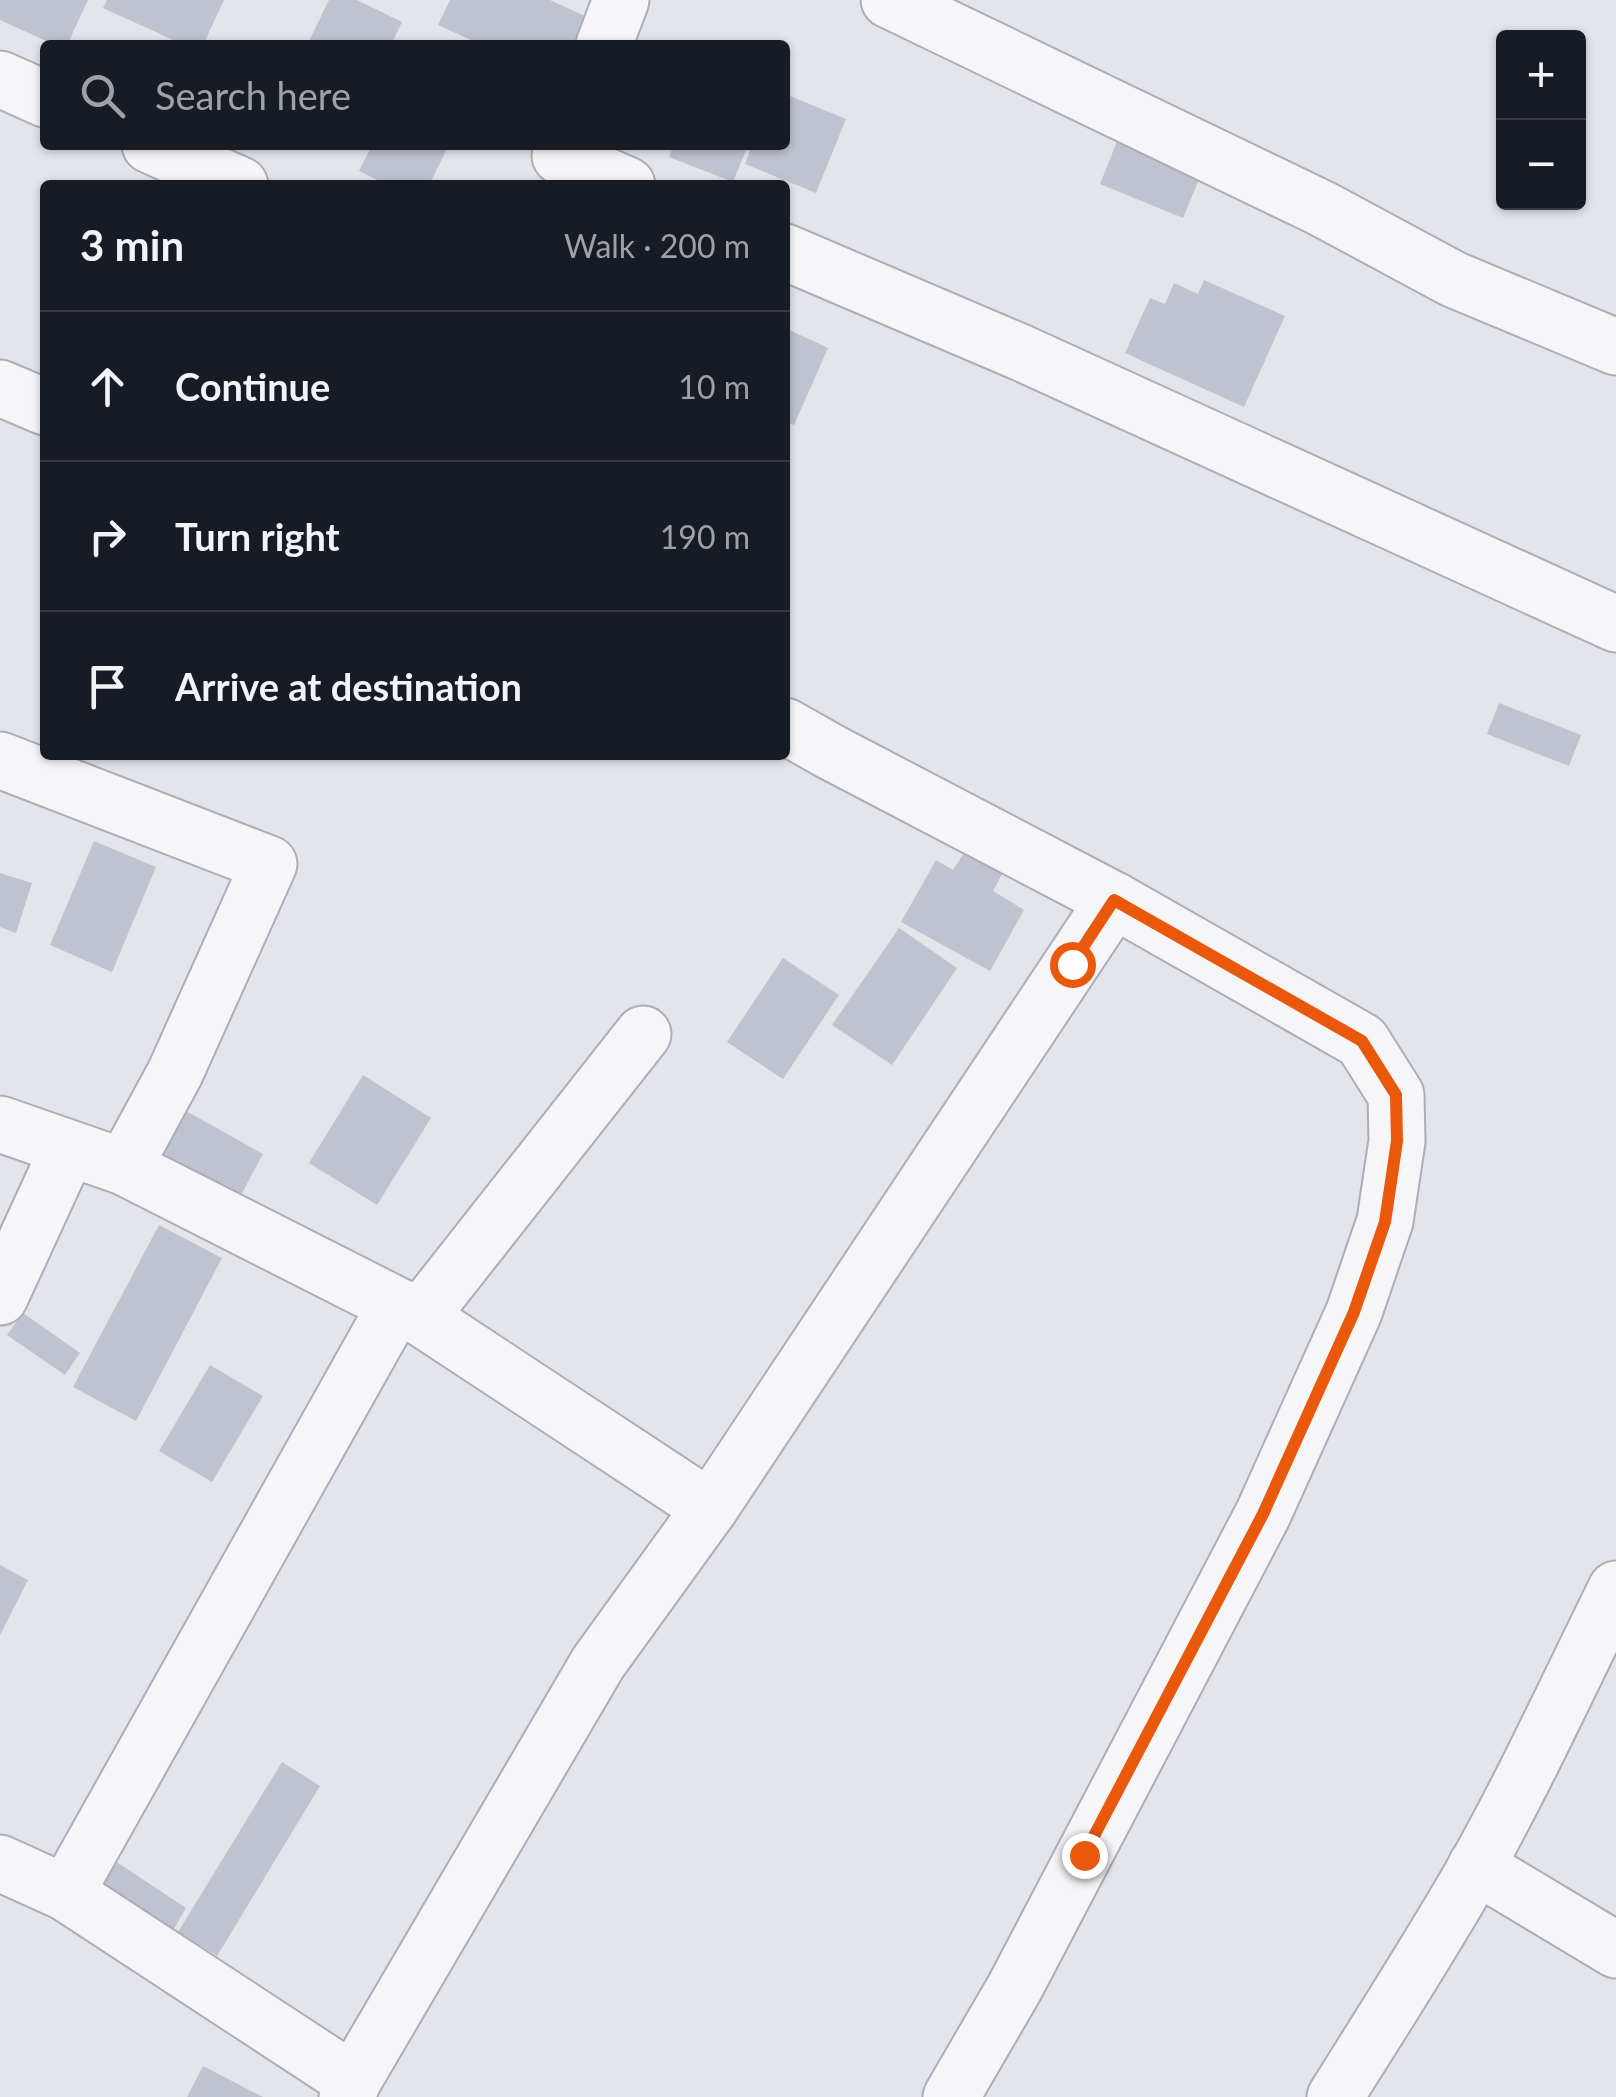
<!DOCTYPE html>
<html lang="en">
<head>
<meta charset="utf-8">
<style>
	body { margin:0; font-family:Lato,sans-serif; background:#20242c; color:#f1f3f6 }
	.controls { position:absolute; right:30px; top:30px; display:grid; overflow:hidden; border-radius:10px; box-shadow:0 2px 8px #0004 }
	.controls button { width:90px; height:90px; display:grid; place-items:center; padding:0; border:0; border-bottom:2px solid #363941; background:#171b24; color:#f1f3f6; font:50px sans-serif }
	.stop { position:absolute; width:30px; height:30px; margin:-22px; border:8px solid #ea580c; border-radius:50%; background:#fff }
	.stop.end { background:#ea580c; border-color:#fff; box-shadow:0 2px 10px #0008 }
	.list { margin:0; padding:0; list-style:none }
	h2 { display:flex; justify-content:space-between; align-items:center; height:130px; margin:0; padding:0 40px; font-size:42px }
	h2 small { font-size:32px; font-weight:400; color:#9ea1a6 }
	.list li { display:grid; grid-template-columns:65px 1fr auto; gap:30px; align-items:center; box-sizing:border-box; height:150px; padding:0 40px; border-top:2px solid #363941 }
	.list b { display:block; font-size:38px; white-space:nowrap }
	.list em { font-size:32px; font-style:normal; color:#9ea1a6 }
	.icon { flex:none; width:55px; height:55px; fill:none; stroke:currentColor; stroke-width:2; stroke-linecap:round; stroke-linejoin:round }
	.map { position:relative; flex:none; width:1616px; height:2097px; overflow:hidden }
	.search { position:absolute; background:#171b24; box-shadow:0 2px 8px #0004; left:40px; top:40px; width:750px; height:110px; display:flex; align-items:center; gap:25px; box-sizing:border-box; padding:0 35px; border-radius:10px; color:#9ea1a6; font-size:38px }
	.panel { position:absolute; background:#171b24; box-shadow:0 2px 8px #0004; left:40px; top:180px; width:750px; height:580px; border-radius:10px }
	.map>svg:first-child { display:block }
</style>
</head>
<body>
<div class="map">
<svg width="1616" height="2097" viewBox="0 0 1616 2097">
	<rect width="100%" height="100%" fill="#e3e5eb"/>
	<g fill="#bfc3cf">
		<polygon points="0,0 88,0 67,45 55,45 0,20"/>
		<polygon points="107,0 224,0 203,45 184,45 103,8"/>
		<polygon points="329,0 357,0 402,22 391,45 307,45"/>
		<polygon points="450,0 550,0 589,18 577,45 482,45 438,25"/>
		<polygon points="785,94 846,119 816,193 745,164 752,145 785,145"/>
		<polygon points="1118,139 1202,172 1183,218 1100,184"/>
		<polygon points="372,145 449,145 429,185 388,185 359,171"/>
		<polygon points="674,145 748,145 733,182 669,157"/>
		<polygon points="1204,280 1285,316 1244,407 1125,353 1150,298 1165,304 1174,283 1198,294"/>
		<polygon points="785,328 828,348 794,425 785,421"/>
		<polygon points="1499,703 1581,735 1569,766 1487,734"/>
		<polygon points="94,841 156,867 112,972 50,945"/>
		<polygon points="964,853 1002,874 993,891 1024,910 990,971 901,922 936,860 953,870"/>
		<polygon points="0,873 32,883 16,933 0,927"/>
		<polygon points="899,928 957,968 892,1065 832,1025"/>
		<polygon points="783,958 839,995 783,1079 727,1042"/>
		<polygon points="363,1075 431,1118 377,1205 309,1163"/>
		<polygon points="177,1106 263,1154 235,1206 148,1156"/>
		<polygon points="159,1225 222,1258 136,1421 73,1387"/>
		<polygon points="23,1313 80,1353 65,1375 7,1335"/>
		<polygon points="210,1365 263,1396 212,1482 159,1451"/>
		<polygon points="0,1565 28,1580 0,1635"/>
		<polygon points="282,1762 320,1786 217,1956 178,1932"/>
		<polygon points="109,1857 186,1908 168,1939 89,1887"/>
		<polygon points="203,2066 263,2097 187,2097"/>
	</g>
	<g fill="none" stroke-linecap="round" stroke-linejoin="round">
		<defs>
			<g id="minor">
				<polyline points="889,0 1321,208 1453,279 1616,347"/>
				<polyline points="604,45 621,0"/>
				<polyline points="0,79 45,99"/>
				<polyline points="150,145 240,185"/>
				<polyline points="560,156 627,185"/>
				<polyline points="785,252 1022,353 1616,624"/>
				<polyline points="0,388 45,407"/>
				<polyline points="785,726 831,752 1114,900 1362,1041 1396,1095 1397,1141 1385,1221 1354,1312 1263,1514 1015,1987 951,2097"/>
				<polyline points="0,760 269,864 175,1073 124,1167"/>
				<polyline points="0,1124 124,1167 420,1317 710,1508"/>
				<polyline points="0,1297 68,1149"/>
				<polyline points="420,1317 643,1034"/>
				<polyline points="0,1863 66,1893 353,2081"/>
				<polyline points="1476,1866 1616,1950"/>
				<polyline points="66,1893 396,1305"/>
				<polyline points="347,2097 353,2081 598,1663 710,1508 1114,900"/>
				<path d="M1335,2097C1382,2022 1431,1946 1475,1869C1526,1778 1570,1682 1616,1589"/>
			</g>
		</defs>
		<use href="#minor" stroke="#abaeb9" stroke-width="59"/>
		<use href="#minor" stroke="#f6f6f9" stroke-width="55"/>
	</g>
	<g fill="none" stroke-linecap="round" stroke-linejoin="round">
		<polyline stroke="#ea580c" stroke-width="12" points="1072,964 1114,900 1362,1041 1396,1095 1397,1141 1385,1222 1354,1312 1263,1514 1084,1855"/>
	</g>
</svg>
<div class="controls">
<button>+</button>
<button>−</button>
</div>
<div class="stop" style="left:1072px;top:964px"></div>
<div class="stop end" style="left:1084px;top:1855px"></div>
<div class="search"><svg class="icon" aria-label="search" viewBox="0 0 24 24"><circle cx="10" cy="10" r="6"/><path d="M15 15l6 6"/></svg>Search here</div>
<section class="panel">
<h2>3 min<small>Walk · 200 m</small></h2>
<ul class="list">
<li><svg class="icon" aria-label="ahead" viewBox="0 0 24 24"><path d="M12 20V5M6 11l6-6 6 6"/></svg><div><b>Continue</b></div><em>10 m</em></li>
<li><svg class="icon" aria-label="right" viewBox="0 0 24 24"><path d="M7 20v-9h11M14 6l5 5-5 5"/></svg><div><b>Turn right</b></div><em>190 m</em></li>
<li><svg class="icon" aria-label="arrive" viewBox="0 0 24 24"><path d="M6 21V4h12l-3 4 3 4H6"/></svg><div><b>Arrive at destination</b></div></li>
</ul>
</section>
</div>
</body>
</html>
